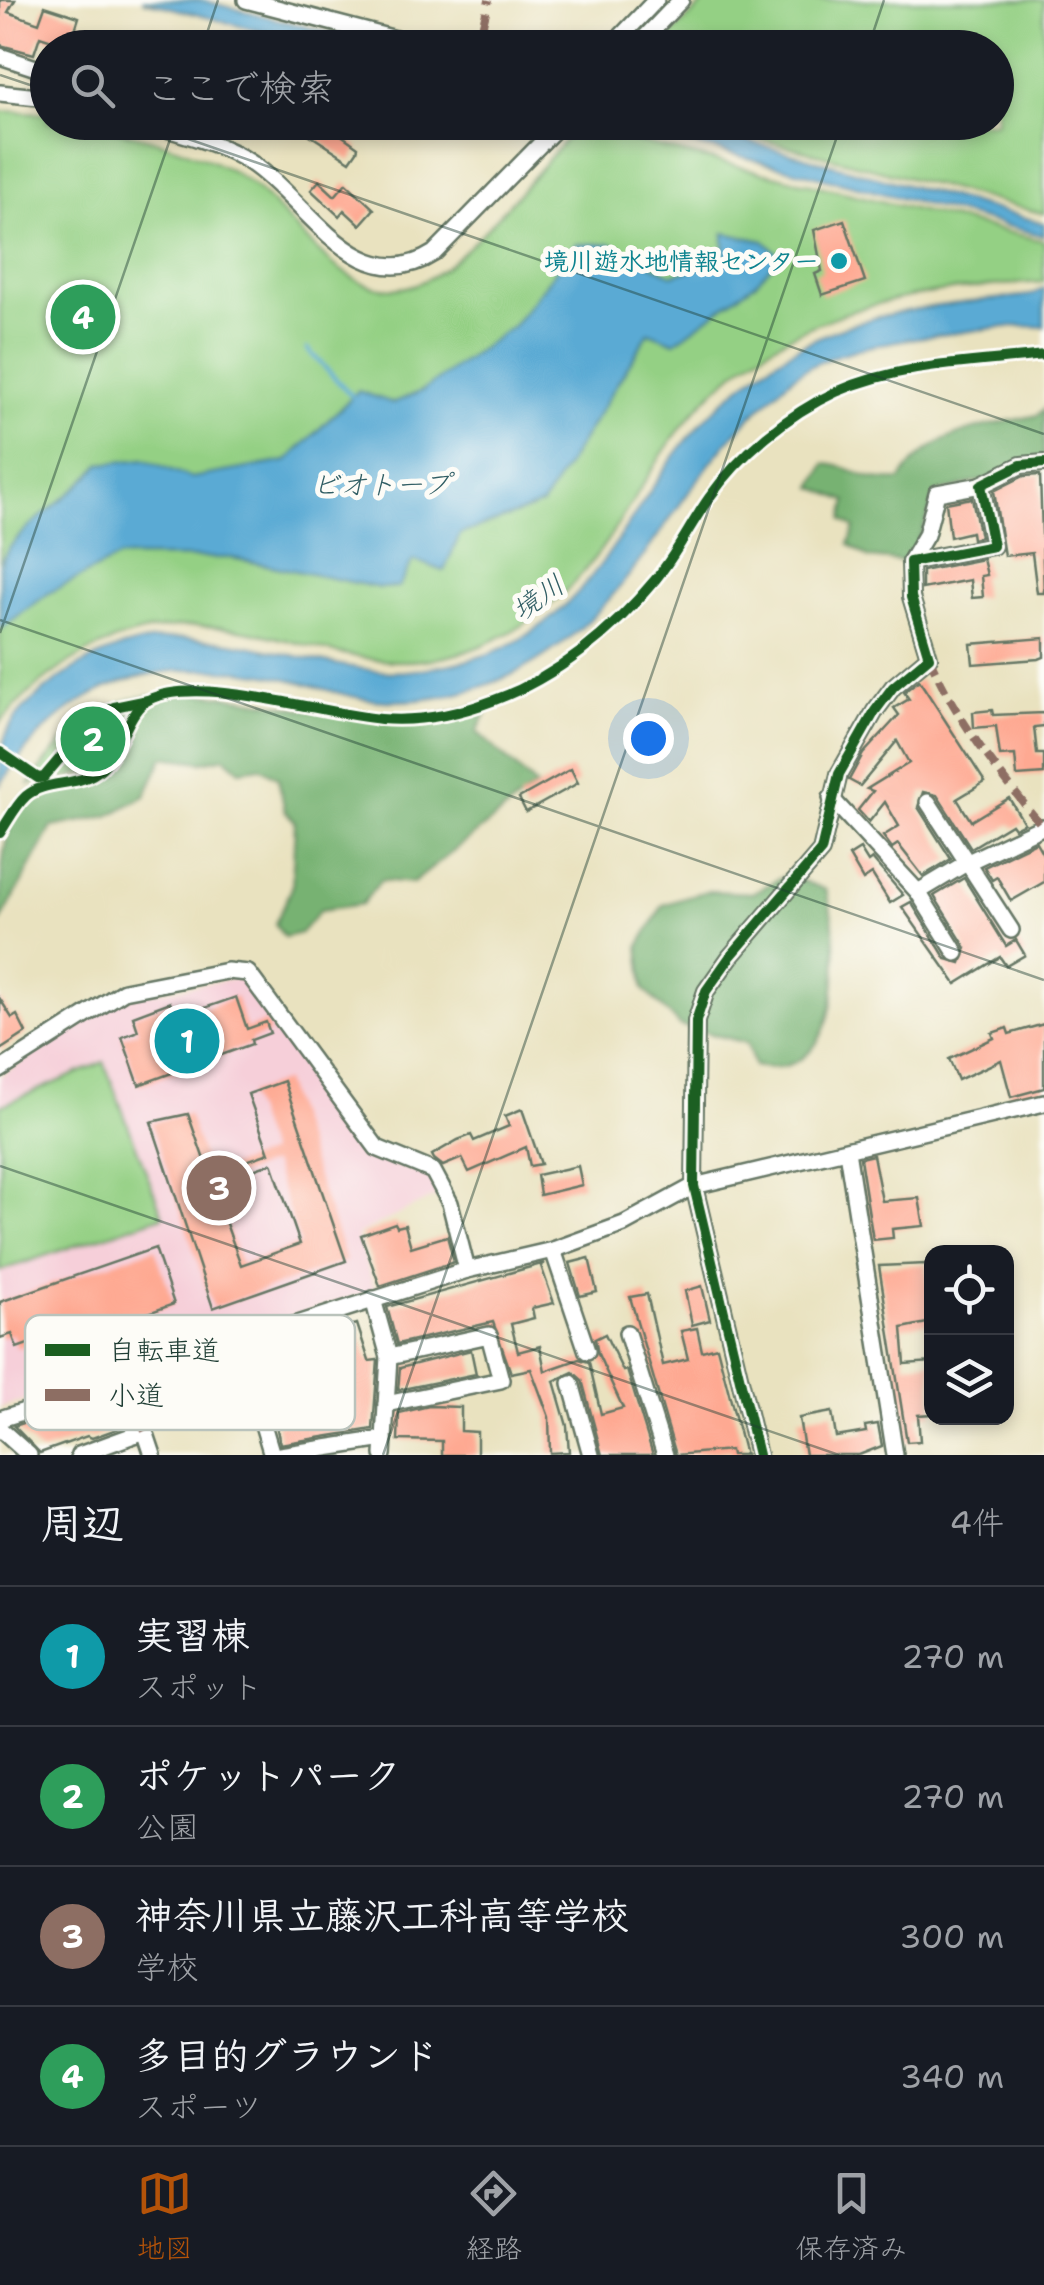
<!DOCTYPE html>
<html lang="ja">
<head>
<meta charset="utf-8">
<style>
	body { margin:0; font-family:"Shantell Sans","Klee One",sans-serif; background:#20242c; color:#f1f3f6 }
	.controls { position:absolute; right:30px; bottom:30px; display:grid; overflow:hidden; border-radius:20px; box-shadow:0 5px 15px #0003 }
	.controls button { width:90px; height:90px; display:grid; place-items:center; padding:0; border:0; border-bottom:2px solid #363941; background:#171b24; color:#f1f3f6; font:50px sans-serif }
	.you { position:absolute; left:648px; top:738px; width:35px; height:35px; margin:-25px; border:8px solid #fff; border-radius:50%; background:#1a73e8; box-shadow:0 0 0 15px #1a73e833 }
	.badge { display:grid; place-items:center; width:65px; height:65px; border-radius:50%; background:#b45309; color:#fff; font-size:32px; font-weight:700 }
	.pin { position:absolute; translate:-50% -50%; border:5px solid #fff; box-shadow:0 2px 10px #0006 }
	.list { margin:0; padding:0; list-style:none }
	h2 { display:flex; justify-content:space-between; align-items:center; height:130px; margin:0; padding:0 40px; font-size:42px }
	h2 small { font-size:32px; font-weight:400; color:#9ea1a6 }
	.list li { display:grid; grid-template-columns:65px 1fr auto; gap:30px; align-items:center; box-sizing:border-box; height:140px; padding:0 40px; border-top:2px solid #363941 }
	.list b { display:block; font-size:38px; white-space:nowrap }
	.list p { margin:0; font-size:32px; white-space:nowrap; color:#9ea1a6 }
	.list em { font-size:32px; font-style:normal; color:#9ea1a6 }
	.icon { flex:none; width:55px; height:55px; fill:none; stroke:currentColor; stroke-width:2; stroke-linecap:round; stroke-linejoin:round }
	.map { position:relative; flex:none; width:1044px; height:1455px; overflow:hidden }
	.search { position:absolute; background:#171b24; box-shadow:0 5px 15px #0003; left:30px; right:30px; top:30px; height:110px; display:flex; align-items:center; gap:25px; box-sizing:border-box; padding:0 35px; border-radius:55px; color:#9ea1a6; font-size:38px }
	.sheet { height:690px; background:#171b24 }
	nav { display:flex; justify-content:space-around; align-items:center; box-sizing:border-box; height:140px; border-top:2px solid #363941; background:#171b24; font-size:28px; color:#9ea1a6 }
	nav a { display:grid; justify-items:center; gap:5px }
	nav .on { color:#b45309 }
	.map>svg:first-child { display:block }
</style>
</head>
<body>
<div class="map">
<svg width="1044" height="1455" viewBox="0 0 1044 1455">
	<rect width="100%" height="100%" fill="#fdfcf7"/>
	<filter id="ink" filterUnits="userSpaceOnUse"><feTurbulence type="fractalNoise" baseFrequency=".01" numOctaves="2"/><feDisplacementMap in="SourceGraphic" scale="20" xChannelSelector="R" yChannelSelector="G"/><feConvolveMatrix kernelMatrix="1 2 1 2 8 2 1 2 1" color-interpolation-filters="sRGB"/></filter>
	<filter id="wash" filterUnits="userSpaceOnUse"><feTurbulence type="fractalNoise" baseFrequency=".0048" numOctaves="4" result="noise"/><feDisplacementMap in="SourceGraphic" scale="40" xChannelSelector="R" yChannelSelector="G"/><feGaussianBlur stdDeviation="2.25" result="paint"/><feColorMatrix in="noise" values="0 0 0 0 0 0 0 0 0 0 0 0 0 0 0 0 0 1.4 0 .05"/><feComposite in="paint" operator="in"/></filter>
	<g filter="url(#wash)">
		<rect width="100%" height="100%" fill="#e9e2bf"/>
		<polygon fill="#f6cfd9" points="238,978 247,981 372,1152 387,1163 427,1175 442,1193 357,1235 375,1290 0,1408 0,1076 112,1005 133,996"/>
		<g fill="#94d084" stroke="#5a865c" stroke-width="2.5">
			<polygon points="707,0 1044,0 1044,214 700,123 996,122 996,48 659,47"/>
			<path d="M0,111L47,113L48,122C102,123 181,144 230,170C299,207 352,342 447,266C489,232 539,168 577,127L1044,241V282C929,289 808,303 720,385C624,473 617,593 478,647C375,688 294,627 196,626C118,626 49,665 0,723Z"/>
			<path d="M149,696C132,710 129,723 119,742C102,776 64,779 30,784C60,740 93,702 149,696Z"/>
			<polygon points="104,1062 163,1216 0,1271 0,1106"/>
		</g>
		<g fill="#77b272" stroke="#4b7853" stroke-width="2.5">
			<path d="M1044,409V463L937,493L910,562L869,558L849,544L855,528L843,520L847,501L813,487L825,464C860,467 859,483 901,480C927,432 987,426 1038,415Z"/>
			<path d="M190,693C256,696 319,716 384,719C421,721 458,712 492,701L477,732L536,786L413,883L381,880L362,904L320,910L301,933L284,937L275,924L292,888L295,821L285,811L278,778L261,767L240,770L225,757L202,762L163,757L145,796L108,816L52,827L0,923C0,885 0,799 41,788C67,783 92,782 111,761C149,719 115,701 190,693Z"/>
			<path d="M787,875L826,890C843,948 847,1084 754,1066L747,1043L680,1026L644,989L639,946L663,905L706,891L752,893Z"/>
		</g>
		<g fill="#5aaad4" stroke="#3c7484" stroke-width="2.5">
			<polygon points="142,0 201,0 386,47 319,47"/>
			<polygon points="590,123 681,123 1044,223 1044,236 717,150"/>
			<path d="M724,233L764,241L777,253V260L754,284L675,342L649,332L542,505L460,534L444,571L413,560L399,587L380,588L232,558L120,557L49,593L0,629C0,611 0,583 0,565C10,531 77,495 100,464L144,459L191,478L287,461L358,391L393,403L422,391L514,325L576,244H611L672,275L724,260Z"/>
			<path d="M1044,288V327C1009,324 974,331 939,335C895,340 838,349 800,372C786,381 773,396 761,407C667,494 633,617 511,675C472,693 430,702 386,701C352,700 316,685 283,678C162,654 69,677 0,785C0,734 6,722 46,689C161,596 257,658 379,671C405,674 444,666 469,660C597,627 626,501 707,417C732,391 766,365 797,348C868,308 952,305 1031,295Z"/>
		</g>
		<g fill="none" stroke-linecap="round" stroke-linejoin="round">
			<polyline stroke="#5aaad4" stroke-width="4" points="307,349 353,397"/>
		</g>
		<g id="blocks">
			<g fill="#fea992" fill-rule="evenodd">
				<polygon points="0,0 15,0 8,12 39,23 45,6 79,17 70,46 40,36 34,54 0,45"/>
				<polygon points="290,122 323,122 358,147 357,151 350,161"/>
				<polygon points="319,181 335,196 346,183 374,209 360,225 344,210 339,216 311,190"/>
				<polygon points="844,220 865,281 822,295 815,274 822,271 814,230"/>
				<polygon points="1040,475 1044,593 1037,593 1032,553 1004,556 994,491 1024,476"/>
				<polygon points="972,498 980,537 972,539 971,532 950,537 946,503"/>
				<polygon points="983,559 987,575 981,576 983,597 972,598 970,580 922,589 922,571"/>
				<polygon points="1044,638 1044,657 1039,659 973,664 971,644"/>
				<polygon points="919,680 985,782 957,799 971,821 1009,798 1024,823 1014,828 1011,824 971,848 937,795 923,792 918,807 951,859 923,876 898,844 892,848 883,836 899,826 885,802 869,822 858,810 873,791 867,789 909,763 897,741 860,786 849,780 863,754 899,715 894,708 909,699 904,692"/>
				<polygon points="992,710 993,715 1044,713 1044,726 1034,727 1037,754 1044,754 1044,774 1017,776 1015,755 1000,756 996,726 974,728 973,712"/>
				<polygon points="571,769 578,783 526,812 519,798"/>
				<polygon points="1036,842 1044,856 1044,882 1011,901 997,877 992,880 984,867"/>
				<polygon points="860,849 868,862 872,859 903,895 890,903 872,874 863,880 849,856"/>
				<polygon points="964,878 1006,946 1016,940 1025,955 1006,966 1000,957 956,984 902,907 911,902 946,959 961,963 966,948 934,896"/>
				<polygon points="236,997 247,1029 266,1022 270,1033 251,1040 252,1044 139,1085 122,1037 138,1031 133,1016 170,1002 176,1018"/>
				<polygon points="0,999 12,1018 17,1015 26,1033 0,1050"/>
				<polygon points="1044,1024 1044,1088 1011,1097 1001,1060 958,1080 949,1059 994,1038 992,1033 1007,1028 1009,1034"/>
				<path d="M284,1081L346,1261L213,1308L151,1122L188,1114L209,1174L269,1153L248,1094ZM272,1163L300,1244L241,1265L212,1185Z"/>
				<polygon points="522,1109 541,1164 530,1166 526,1147 469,1172 462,1158 443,1166 434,1159 432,1155 458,1140 471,1135 474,1141 509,1126 505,1116"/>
				<polygon points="873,1155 882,1201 919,1198 924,1226 892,1229 893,1238 873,1240 860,1158"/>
				<polygon points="578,1166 582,1185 540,1195 537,1175"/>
				<polygon points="395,1223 397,1227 405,1225 411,1247 447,1236 454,1262 380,1286 361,1235"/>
				<polygon points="155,1248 174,1304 86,1335 82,1325 17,1348 12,1334 0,1338 0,1302"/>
				<polygon points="589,1258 597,1292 580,1296 570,1263"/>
				<polygon points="545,1263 541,1266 554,1303 532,1308 534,1318 511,1324 518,1352 540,1346 545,1371 579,1359 589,1362 601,1414 623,1408 598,1354 595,1339 605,1334 623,1371 627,1370 653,1455 602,1455 582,1380 573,1372 554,1381 567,1426 569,1452 550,1453 549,1417 531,1369 511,1373 493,1322 397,1344 387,1307"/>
				<polygon points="926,1264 932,1322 902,1328 905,1364 932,1362 932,1414 918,1415 920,1441 907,1442 879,1266"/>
				<polygon points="702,1286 710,1320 692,1325 685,1291"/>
				<polygon points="647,1294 663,1365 688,1359 681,1331 697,1328 702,1351 717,1347 745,1455 731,1455 730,1450 676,1455 630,1297"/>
				<polygon points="357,1324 369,1361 378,1360 373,1429 280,1444 276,1424 287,1422 283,1395 260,1399 250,1353 328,1326 333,1329"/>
				<polygon points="471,1350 476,1374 398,1390 400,1368"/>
				<polygon points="118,1393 128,1425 92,1438 87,1436 40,1453 14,1426"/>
				<polygon points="429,1406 461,1407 461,1431 477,1432 477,1455 442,1455 442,1441 398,1440 399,1413"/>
				<polygon points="832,1412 836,1437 866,1432 865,1426 878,1424 882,1446 859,1455 805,1455 799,1418"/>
			</g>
		</g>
	</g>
	<g filter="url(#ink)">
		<use href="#blocks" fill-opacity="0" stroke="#667765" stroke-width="2.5"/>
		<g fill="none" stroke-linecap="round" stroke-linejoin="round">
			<defs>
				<g id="minor">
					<polyline points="246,0 430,48"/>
					<polyline points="610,48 656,0"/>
					<polyline points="635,48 681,0"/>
					<polyline points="0,56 48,72"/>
					<polyline points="0,93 48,98"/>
					<path d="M142,122C179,133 218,141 251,163C307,200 358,302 434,253L562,122"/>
					<polyline points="910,562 926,535 937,493 981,485"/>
					<polyline points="831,798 918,892 956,953"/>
					<polyline points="928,802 1011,930"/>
					<polyline points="918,892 968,862 1042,827"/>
					<polyline points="0,1070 124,991 227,971 248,973 377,1148 433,1171 450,1203 467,1270"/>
					<polyline points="847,1151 895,1455"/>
					<polyline points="553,1250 587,1351"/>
					<polyline points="373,1299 389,1357 383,1455"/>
					<polyline points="627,1333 665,1455"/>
					<polyline points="571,1383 591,1455"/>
					<polyline points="386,1404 501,1380 489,1335 389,1357"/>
					<polyline points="261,1418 272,1455"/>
					<polyline points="0,1419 467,1270 553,1250 624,1224 694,1186 1044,1103"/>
					<polyline points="0,1429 29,1455"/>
					<polyline points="79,1455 145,1431 153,1455"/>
					<polyline points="280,1455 384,1439"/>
					<polyline points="758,1455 694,1186 696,1021 706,991 730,957 821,851 839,774 875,711 893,687 929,657 911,597 910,562 993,546 981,485 1021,465 1044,463"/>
				</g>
			</defs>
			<use href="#minor" stroke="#667765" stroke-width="20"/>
			<use href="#minor" stroke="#fff" stroke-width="15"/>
			<g stroke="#8d6e63" stroke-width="8" stroke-dasharray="15 8" stroke-linecap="butt">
				<polyline points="477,48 489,0"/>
				<path d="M929,657C955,718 997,771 1039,822"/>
				<polyline points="121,1378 145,1431"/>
			</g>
			<defs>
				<g id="cycleway">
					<polyline points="0,752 38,778 44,777 95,717 114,707 148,700"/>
					<path d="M0,833C8,821 16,805 26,796C44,780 76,787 97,772C122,754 126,711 148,700C200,674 322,714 381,719C418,722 458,714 492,701C556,678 612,632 655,580C676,555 690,525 709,498C740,454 788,414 836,392C902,363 974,363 1044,355"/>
					<polyline points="758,1455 694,1186 696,1021 706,991 730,957 821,851 839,774 875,711 893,687 929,657 911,597 910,562 993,546 981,485 1021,465 1044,463"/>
				</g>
			</defs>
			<use href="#cycleway" stroke="#fdfcf7" stroke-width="16"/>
			<use href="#cycleway" stroke="#1b5e20" stroke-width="10"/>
		</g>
	</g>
	<path fill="none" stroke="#1f3d34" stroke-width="2.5" stroke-opacity="0.45" d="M202,48L218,0M868,48L884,0M0,75L48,91M139,122L1044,434M0,620L1044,980M0,633L176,122M0,1166L839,1455M383,1455L842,122"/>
	<circle fill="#0f9aa8" stroke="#fdfcf7" stroke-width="4" cx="839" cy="261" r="10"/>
	<g text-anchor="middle" stroke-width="10" stroke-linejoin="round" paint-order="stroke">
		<g font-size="25" font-weight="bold" fill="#0d838f" stroke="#fdfcf7" text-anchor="end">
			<text x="819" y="270">境川遊水地情報センター</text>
		</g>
		<g font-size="28" font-style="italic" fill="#315e64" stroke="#fdfcf7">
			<text x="381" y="494">ビオトープ</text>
			<text transform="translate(538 597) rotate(-35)" y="10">境川</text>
		</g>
	</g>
	<rect x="25" y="1315" width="330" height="115" rx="15" fill="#fdfcf7" stroke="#bac3bc" stroke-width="2.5"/>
	<rect x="45" y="1344" width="45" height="12" fill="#1b5e20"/>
	<rect x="45" y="1389" width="45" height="12" fill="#8d6e63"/>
	<g font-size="28" fill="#1f3d34">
		<text x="108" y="1360">自転車道</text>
		<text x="108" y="1405">小道</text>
	</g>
</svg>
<div class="controls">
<button><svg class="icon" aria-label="locate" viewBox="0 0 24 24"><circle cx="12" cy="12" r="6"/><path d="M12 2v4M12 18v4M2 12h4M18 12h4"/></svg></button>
<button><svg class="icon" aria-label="layers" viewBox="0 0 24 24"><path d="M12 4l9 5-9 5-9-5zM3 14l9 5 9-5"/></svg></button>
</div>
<div class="you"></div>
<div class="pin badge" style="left:187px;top:1041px;background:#0f9aa8">1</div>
<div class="pin badge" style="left:93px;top:739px;background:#2e9e5b">2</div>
<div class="pin badge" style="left:219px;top:1188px;background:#8d6e63">3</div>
<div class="pin badge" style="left:83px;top:317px;background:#2e9e5b">4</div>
<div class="search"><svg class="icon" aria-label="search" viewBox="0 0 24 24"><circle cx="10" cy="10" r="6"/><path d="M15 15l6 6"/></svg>ここで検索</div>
</div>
<section class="sheet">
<h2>周辺<small>4件</small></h2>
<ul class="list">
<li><span class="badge" style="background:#0f9aa8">1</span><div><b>実習棟</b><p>スポット</p></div><em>270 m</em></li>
<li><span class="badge" style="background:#2e9e5b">2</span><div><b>ポケットパーク</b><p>公園</p></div><em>270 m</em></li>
<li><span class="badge" style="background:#8d6e63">3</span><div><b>神奈川県立藤沢工科高等学校</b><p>学校</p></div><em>300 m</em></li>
<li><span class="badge" style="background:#2e9e5b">4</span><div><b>多目的グラウンド</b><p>スポーツ</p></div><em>340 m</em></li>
</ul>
</section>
<nav>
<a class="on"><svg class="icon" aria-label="map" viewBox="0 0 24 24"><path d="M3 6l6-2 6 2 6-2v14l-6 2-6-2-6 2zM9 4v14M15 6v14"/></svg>地図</a>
<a><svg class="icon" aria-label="directions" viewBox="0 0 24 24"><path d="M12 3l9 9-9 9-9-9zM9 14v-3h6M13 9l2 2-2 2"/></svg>経路</a>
<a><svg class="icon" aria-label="saved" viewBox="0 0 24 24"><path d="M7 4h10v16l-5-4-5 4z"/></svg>保存済み</a>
</nav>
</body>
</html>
